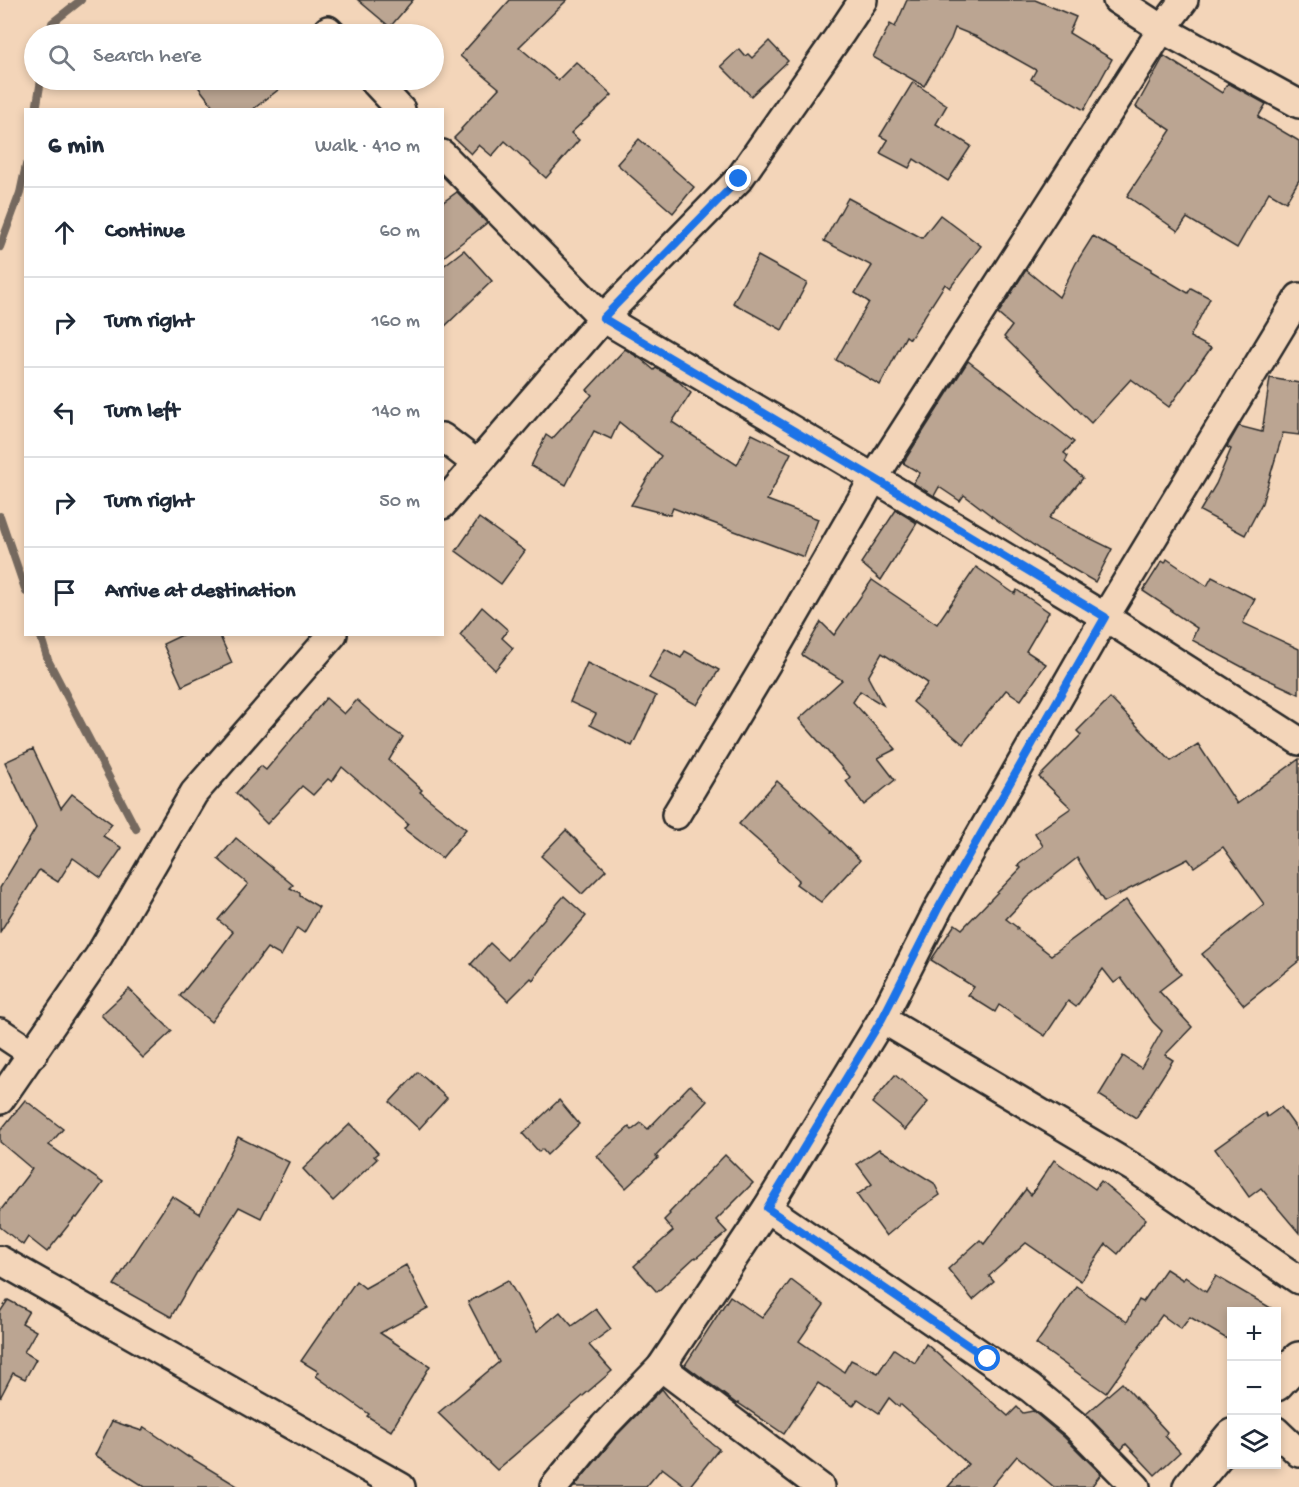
<!DOCTYPE html>
<html lang="en">
<head>
<meta charset="utf-8">
<style>
	body { margin:0; font-family:"Gochi Hand",sans-serif; background:#f2f2f3; color:#1f2937 }
	.controls { position:absolute; right:18px; bottom:18px; display:grid; overflow:hidden; border-radius:0px; box-shadow:0 3px 9px #0003 }
	.controls button { width:54px; height:54px; display:grid; place-items:center; padding:0; border:0; border-bottom:2px solid #e0e1e3; background:#fff; color:#1f2937; font:30px sans-serif }
	.stop { position:absolute; width:18px; height:18px; margin:-14px; border:4px solid #1a73e8; border-radius:50%; background:#fff }
	.stop.end { background:#1a73e8; border-color:#fff; box-shadow:0 2px 6px #0008 }
	.list { margin:0; padding:0; list-style:none }
	h2 { display:flex; justify-content:space-between; align-items:center; height:78px; margin:0; padding:0 24px; font-size:26px }
	h2 small { font-size:20px; font-weight:400; color:#747a83 }
	.list li { display:grid; grid-template-columns:39px 1fr auto; gap:18px; align-items:center; box-sizing:border-box; height:90px; padding:0 24px; border-top:2px solid #e0e1e3 }
	.list b { display:block; font-size:22px; white-space:nowrap }
	.list em { font-size:20px; font-style:normal; color:#747a83 }
	.icon { flex:none; width:33px; height:33px; fill:none; stroke:currentColor; stroke-width:2; stroke-linecap:round; stroke-linejoin:round }
	.map { position:relative; flex:none; width:1299px; height:1487px; overflow:hidden }
	.search { position:absolute; background:#fff; box-shadow:0 3px 9px #0003; left:24px; top:24px; width:420px; height:66px; display:flex; align-items:center; gap:15px; box-sizing:border-box; padding:0 21px; border-radius:33px; color:#747a83; font-size:22px }
	.panel { position:absolute; background:#fff; box-shadow:0 3px 9px #0003; left:24px; top:108px; width:420px; height:528px; border-radius:0px }
	.map>svg:first-child { display:block }
</style>
</head>
<body>
<div class="map">
<svg width="1299" height="1487" viewBox="0 0 1299 1487">
	<rect width="100%" height="100%" fill="#f3d5b9"/>
	<filter id="ink" filterUnits="userSpaceOnUse"><feTurbulence type="fractalNoise" baseFrequency=".0167" numOctaves="2"/><feDisplacementMap in="SourceGraphic" scale="12" xChannelSelector="R" yChannelSelector="G"/><feConvolveMatrix kernelMatrix="1 2 1 2 8 2 1 2 1" color-interpolation-filters="sRGB"/></filter>
	<g filter="url(#ink)">
		<g fill="none" stroke-linecap="round" stroke-linejoin="round">
			<g stroke="#74695e" stroke-width="8">
				<polyline points="50,34 52,23 81,0"/>
				<polyline points="36,110 41,80"/>
				<polyline points="0,247 20,193 26,165"/>
				<polyline points="0,516 26,592"/>
				<polyline points="40,634 48,660 136,829"/>
			</g>
		</g>
		<g fill="#bba592" stroke="#2b2b2b" stroke-width="1.5">
			<polygon points="358,0 413,0 390,27"/>
			<polygon points="510,0 567,0 519,47 558,80 576,62 612,95 571,133 579,140 546,178 505,141 492,156 479,145 471,154 454,138 462,130 461,129 499,88 460,56"/>
			<polygon points="907,0 1035,0 1076,17 1069,33 1112,59 1084,110 1031,79 1036,70 977,37 955,28 951,39 924,86 873,57 890,24 895,27"/>
			<polygon points="769,41 788,61 751,96 721,66 739,49 745,56 748,54 752,58"/>
			<polygon points="1164,56 1222,93 1228,83 1266,104 1258,117 1299,141 1299,180 1286,202 1269,192 1237,248 1187,218 1178,231 1127,196 1171,130 1136,107"/>
			<polygon points="193,80 291,80 252,110 216,110"/>
			<polygon points="913,82 947,105 936,124 971,146 948,181 914,159 909,168 880,153 888,140 880,136"/>
			<polygon points="639,139 694,187 673,213 617,164"/>
			<polygon points="457,192 487,223 442,258 442,203"/>
			<polygon points="848,198 922,238 940,215 981,246 950,288 945,284 910,339 906,336 880,385 836,360 869,302 855,293 872,266 824,241"/>
			<polygon points="1093,236 1151,269 1151,271 1188,293 1191,288 1210,298 1190,337 1211,348 1169,407 1131,379 1091,423 1004,337 1012,326 998,314 1026,270 1059,297 1076,263"/>
			<polygon points="464,250 492,281 442,329 442,267"/>
			<polygon points="758,256 807,283 782,330 733,303"/>
			<polygon points="625,349 641,359 654,370 656,368 677,380 691,393 672,422 737,465 752,434 791,453 767,500 818,519 804,557 673,508 670,515 631,505 661,456 619,422 611,439 594,431 566,485 531,466 546,435 552,439 592,395 587,390"/>
			<polygon points="968,361 1074,442 1064,453 1068,456 1065,462 1083,478 1049,518 1112,549 1095,582 1042,551 1001,523 964,495 960,501 939,487 934,496 913,483 920,473 903,463"/>
			<polygon points="1270,378 1299,383 1299,435 1283,433 1262,503 1245,535 1200,511 1216,484 1231,449 1227,447 1239,426 1262,432"/>
			<polygon points="896,510 917,523 881,580 861,563"/>
			<polygon points="479,518 525,551 501,584 456,551"/>
			<polygon points="1167,559 1207,586 1212,577 1255,599 1243,623 1299,649 1299,694 1260,676 1260,675 1246,669 1192,640 1197,628 1171,611 1172,610 1143,591 1162,561 1165,563"/>
			<polygon points="976,567 1015,594 1017,590 1049,612 1026,651 1046,664 1021,700 1006,690 963,744 913,702 928,683 882,653 868,677 883,705 860,691 853,702 896,749 878,758 895,780 864,805 846,781 850,777 799,719 842,680 802,655 821,622 834,635 872,580 937,624"/>
			<polygon points="482,607 508,630 502,638 513,648 495,670 460,635"/>
			<polygon points="184,634 219,634 232,663 182,686 163,644"/>
			<polygon points="665,649 681,658 685,651 719,670 697,705 649,678"/>
			<polygon points="587,663 656,696 632,746 590,725 596,714 570,702"/>
			<polygon points="326,698 344,714 357,700 384,724 403,737 389,760 422,790 420,792 466,829 442,858 404,829 408,824 342,767 332,782 328,779 313,795 302,786 267,824 236,793 261,766 266,770"/>
			<polygon points="1110,698 1171,761 1198,744 1237,804 1299,759 1299,961 1244,1005 1202,954 1264,904 1223,847 1194,867 1188,859 1104,902 1077,858 1027,897 1006,919 1018,928 1017,929 1051,955 1126,900 1181,974 1159,991 1192,1027 1165,1055 1173,1060 1136,1118 1099,1095 1123,1056 1141,1068 1162,1031 1153,1022 1121,978 1114,983 1103,969 1076,1007 1068,1001 1045,1036 999,1005 995,1012 968,995 974,987 931,960 955,924 962,929 1021,868 1018,865 1043,846 1035,833 1071,808 1039,777 1081,735 1077,731"/>
			<polygon points="33,749 61,808 72,794 112,824 103,836 122,848 101,878 73,858 58,882 39,870 0,932 0,888 36,828 5,762"/>
			<polygon points="777,781 832,831 831,832 860,860 821,902 796,884 799,880 777,860 778,858 739,824"/>
			<polygon points="566,830 606,870 582,894 541,856"/>
			<polygon points="236,838 293,885 290,888 300,893 300,896 319,907 304,933 297,928 281,956 267,948 211,1022 180,996 201,970 202,972 233,932 218,920 248,884 218,859"/>
			<polygon points="564,896 586,916 541,968 533,980 531,978 508,1001 471,964 490,943 508,960"/>
			<polygon points="129,989 172,1031 143,1058 101,1015"/>
			<polygon points="418,1072 447,1098 419,1129 390,1102"/>
			<polygon points="895,1075 928,1102 905,1130 872,1103"/>
			<polygon points="690,1085 707,1101 656,1156 658,1158 626,1188 597,1156 629,1127 632,1130 641,1123 648,1129"/>
			<polygon points="25,1100 63,1129 49,1145 103,1183 77,1218 75,1217 47,1252 28,1237 23,1245 0,1227 0,1211 32,1169 0,1142 0,1131"/>
			<polygon points="559,1100 579,1124 547,1155 542,1149 539,1152 523,1134"/>
			<polygon points="1281,1107 1299,1132 1299,1233 1261,1188 1249,1197 1215,1149 1265,1113 1267,1117"/>
			<polygon points="350,1124 378,1153 374,1156 377,1159 333,1201 303,1169"/>
			<polygon points="238,1137 289,1162 261,1218 239,1207 198,1272 197,1272 171,1317 114,1285 172,1196 200,1214"/>
			<polygon points="879,1149 934,1183 940,1195 916,1211 886,1236 857,1195 872,1184 857,1164"/>
			<polygon points="725,1155 753,1183 716,1220 727,1232 696,1258 695,1257 657,1292 634,1266 673,1231 664,1220 670,1214 669,1213"/>
			<polygon points="1054,1160 1095,1189 1101,1181 1146,1219 1118,1254 1106,1244 1081,1281 1026,1243 989,1276 994,1282 973,1300 948,1269 980,1240 984,1244 1026,1189 1031,1195"/>
			<polygon points="406,1265 428,1308 380,1333 430,1366 391,1431 367,1416 369,1414 316,1376 319,1372 301,1361 356,1281 365,1288"/>
			<polygon points="1166,1269 1183,1280 1185,1277 1206,1292 1216,1276 1276,1311 1232,1311 1232,1342 1190,1317 1181,1329 1162,1315 1106,1393 1036,1344 1076,1286 1127,1322 1139,1300 1143,1302"/>
			<polygon points="508,1280 537,1331 560,1312 572,1326 596,1309 611,1329 589,1345 612,1371 497,1470 438,1413 499,1362 468,1302"/>
			<polygon points="791,1280 824,1305 799,1341 844,1372 851,1360 878,1373 894,1349 915,1363 926,1344 1008,1416 1017,1407 1023,1413 1033,1411 1064,1437 1101,1474 1091,1487 1054,1487 1017,1456 991,1487 948,1487 968,1464 900,1404 899,1407 889,1398 879,1413 858,1399 853,1406 818,1383 784,1434 738,1403 737,1404 685,1365 730,1296 762,1318"/>
			<polygon points="8,1300 29,1311 22,1323 36,1331 24,1352 36,1359 25,1379 13,1373 0,1398 0,1312"/>
			<polygon points="1122,1383 1167,1432 1165,1436 1180,1452 1155,1475 1126,1444 1121,1450 1086,1414"/>
			<polygon points="662,1389 692,1427 719,1449 689,1487 687,1487 662,1468 646,1487 574,1487 616,1436"/>
			<polygon points="112,1421 142,1431 144,1427 188,1457 188,1456 239,1487 145,1487 95,1455"/>
		</g>
		<g fill="none" stroke-linecap="round" stroke-linejoin="round">
			<defs>
				<g id="street">
					<polyline points="1117,0 1162,29 1299,104"/>
					<polyline points="328,30 332,34"/>
					<polyline points="373,80 401,110"/>
					<polyline points="442,154 603,318 874,478 1105,617 1299,741"/>
					<polyline points="442,437 477,464"/>
					<polyline points="442,505 603,318 739,179 841,33 863,0"/>
					<polyline points="676,815 767,663 874,478 1162,29 1184,0"/>
					<polyline points="882,1019 1137,1170 1299,1280"/>
					<polyline points="0,1032 33,1054"/>
					<polyline points="0,1100 99,956 194,793 333,634"/>
					<polyline points="767,1208 1030,1388 1075,1425 1136,1487"/>
					<polyline points="0,1260 401,1487"/>
					<polyline points="661,1367 820,1487"/>
					<polyline points="1276,1431 1299,1453"/>
					<polyline points="554,1487 604,1426 661,1367 767,1208 882,1019 939,907 1105,617 1299,297"/>
				</g>
				<g id="secondary">
					<polyline points="1276,1384 1299,1359"/>
					<polyline points="1190,1487 1232,1436"/>
				</g>
			</defs>
			<use href="#street" stroke="#2b2b2b" stroke-width="32"/>
			<use href="#secondary" stroke="#2b2b2b" stroke-width="38"/>
			<use href="#street" stroke="#f3d5b9" stroke-width="27"/>
			<use href="#secondary" stroke="#f3d5b9" stroke-width="33"/>
		</g>
	</g>
	<g fill="none" stroke-linecap="round" stroke-linejoin="round" filter="url(#ink)">
		<polyline stroke="#1a73e8" stroke-width="8" points="739,179 603,318 874,478 1105,617 939,907 882,1019 767,1208 988,1359"/>
	</g>
</svg>
<div class="controls">
<button>+</button>
<button>−</button>
<button><svg class="icon" aria-label="layers" viewBox="0 0 24 24"><path d="M12 4l9 5-9 5-9-5zM3 14l9 5 9-5"/></svg></button>
</div>
<div class="stop" style="left:988px;top:1359px"></div>
<div class="stop end" style="left:739px;top:179px"></div>
<div class="search"><svg class="icon" aria-label="search" viewBox="0 0 24 24"><circle cx="10" cy="10" r="6"/><path d="M15 15l6 6"/></svg>Search here</div>
<section class="panel">
<h2>6 min<small>Walk · 410 m</small></h2>
<ul class="list">
<li><svg class="icon" aria-label="ahead" viewBox="0 0 24 24"><path d="M12 20V5M6 11l6-6 6 6"/></svg><div><b>Continue</b></div><em>60 m</em></li>
<li><svg class="icon" aria-label="right" viewBox="0 0 24 24"><path d="M7 20v-9h11M14 6l5 5-5 5"/></svg><div><b>Turn right</b></div><em>160 m</em></li>
<li><svg class="icon" aria-label="left" viewBox="0 0 24 24"><path d="M17 20v-9H6M10 6l-5 5 5 5"/></svg><div><b>Turn left</b></div><em>140 m</em></li>
<li><svg class="icon" aria-label="right" viewBox="0 0 24 24"><path d="M7 20v-9h11M14 6l5 5-5 5"/></svg><div><b>Turn right</b></div><em>50 m</em></li>
<li><svg class="icon" aria-label="arrive" viewBox="0 0 24 24"><path d="M6 21V4h12l-3 4 3 4H6"/></svg><div><b>Arrive at destination</b></div></li>
</ul>
</section>
</div>
</body>
</html>
